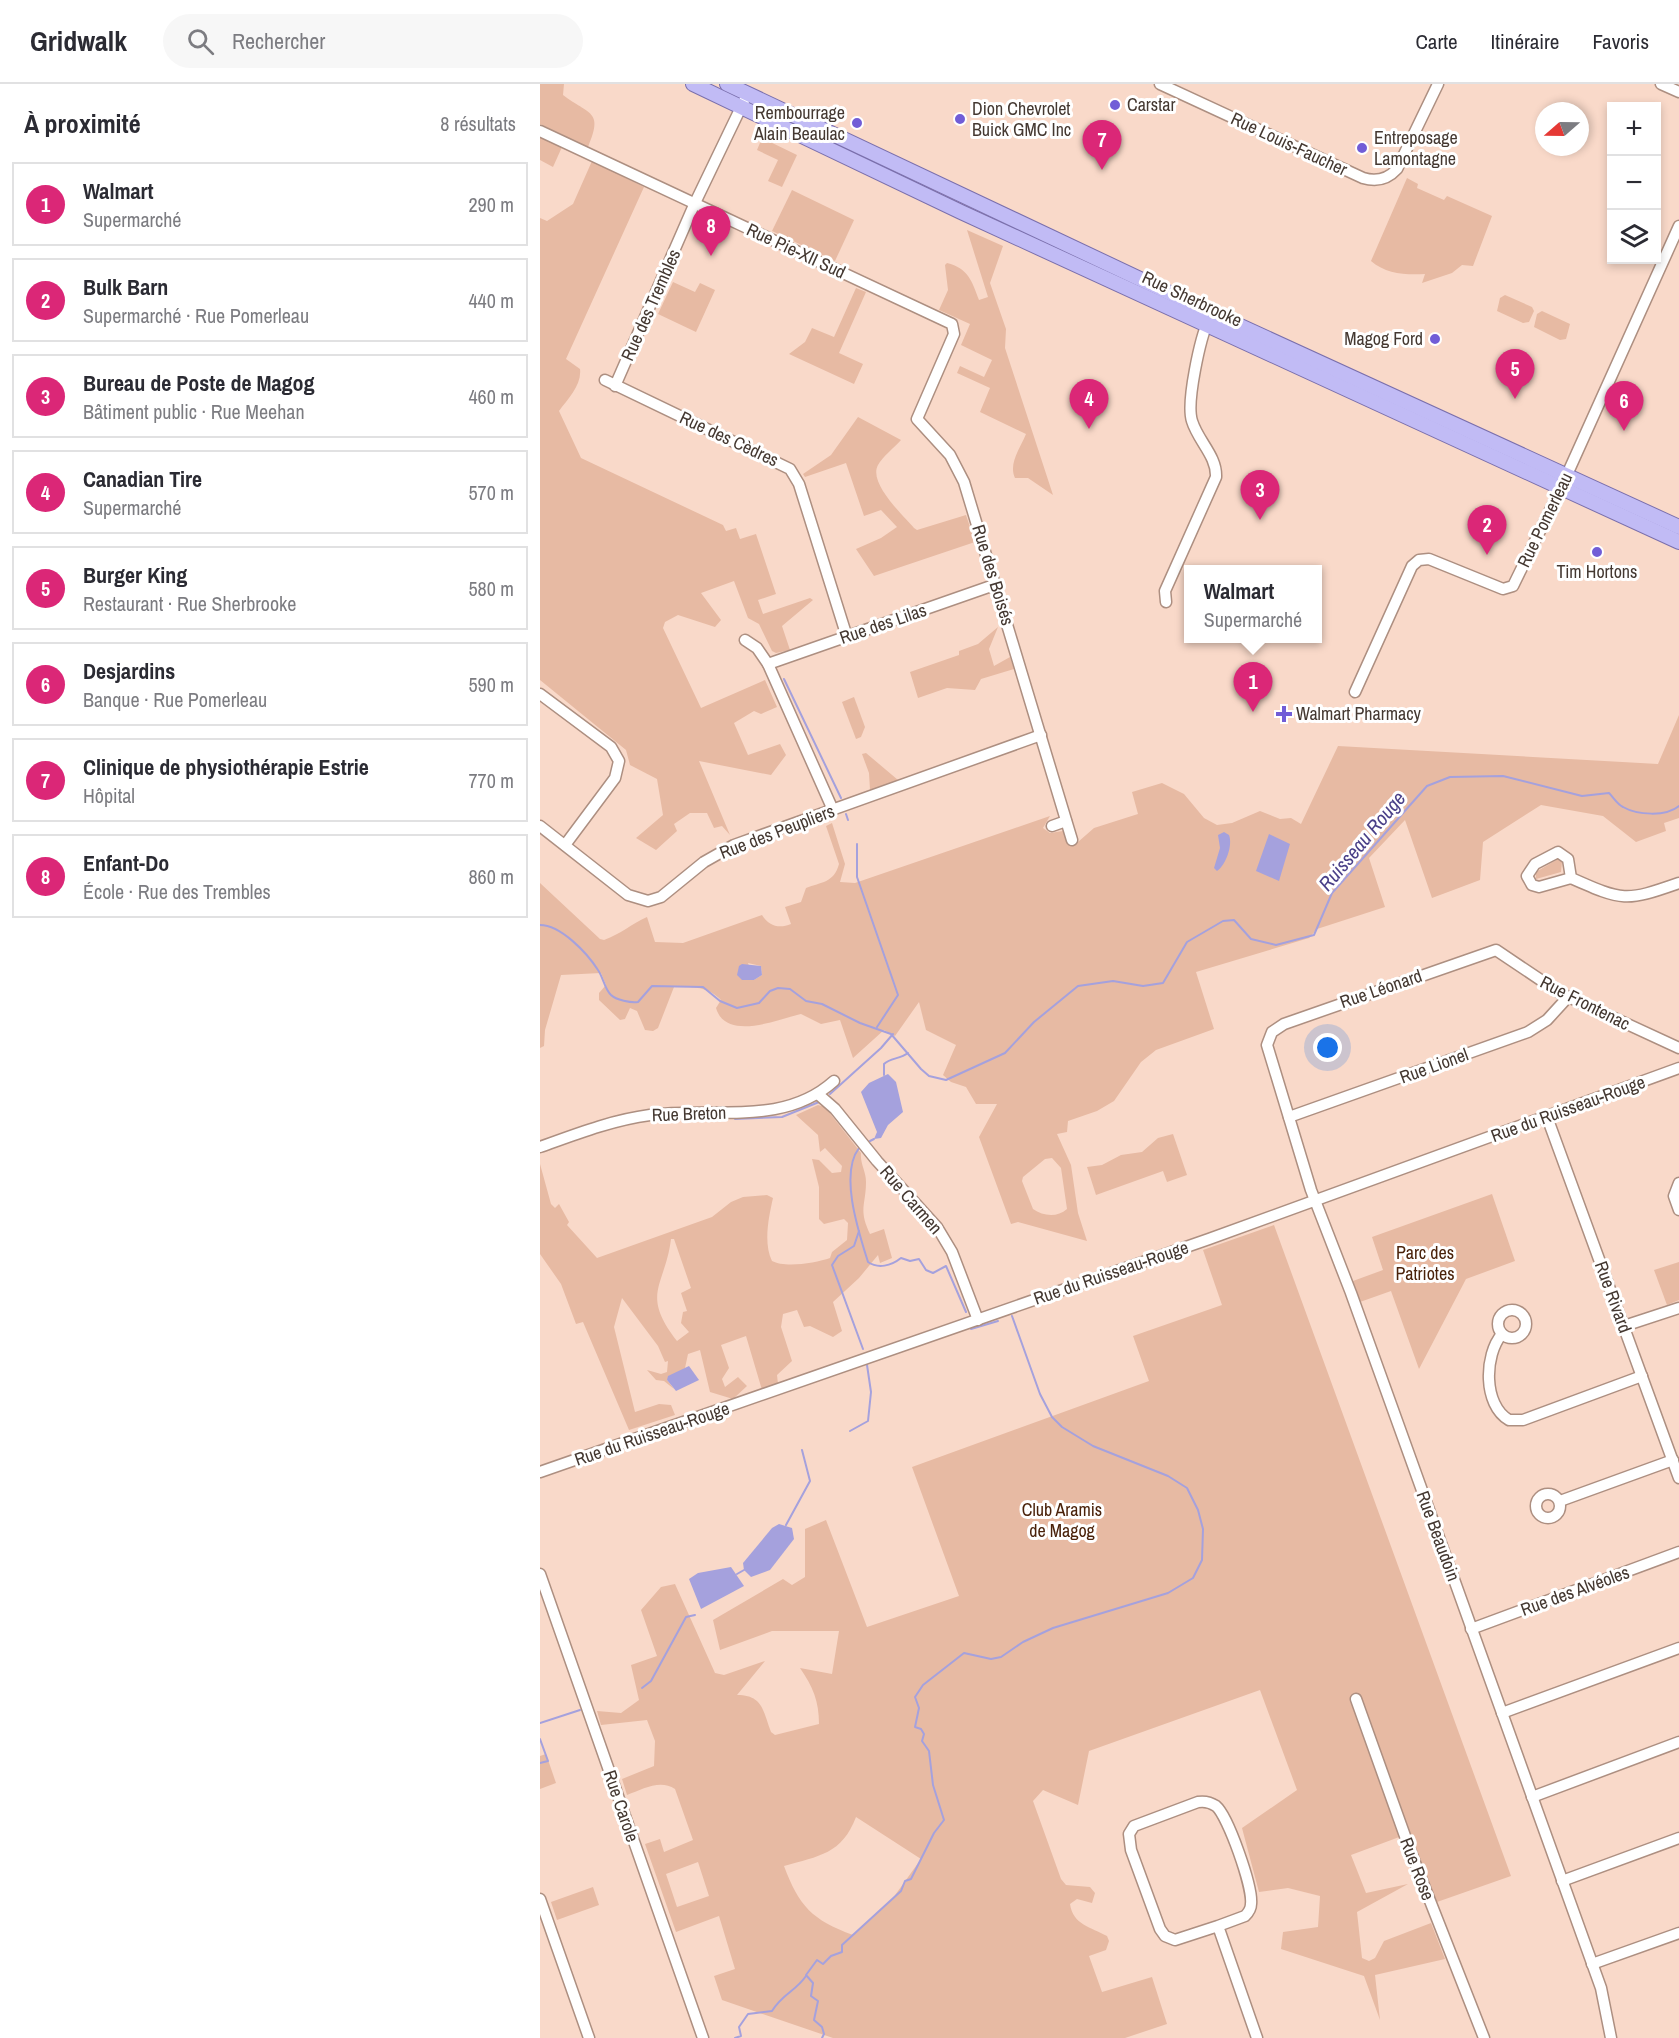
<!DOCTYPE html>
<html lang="fr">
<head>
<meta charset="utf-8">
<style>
	body { margin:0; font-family:"Archivo Narrow",sans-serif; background:#f7f7f7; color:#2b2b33 }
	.controls { position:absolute; right:18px; top:18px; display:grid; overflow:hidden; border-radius:0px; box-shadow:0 3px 9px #0003 }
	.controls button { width:54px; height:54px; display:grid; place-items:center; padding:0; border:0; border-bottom:2px solid #e1e1e2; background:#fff; color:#2b2b33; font:30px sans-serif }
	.compass { position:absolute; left:995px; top:18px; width:54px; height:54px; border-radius:50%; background:#fff; box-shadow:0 3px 9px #0003; rotate:250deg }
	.you { position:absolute; left:788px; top:964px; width:21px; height:21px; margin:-15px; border:4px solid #fff; border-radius:50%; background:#1a73e8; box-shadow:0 0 0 9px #1a73e833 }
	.badge { display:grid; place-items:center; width:39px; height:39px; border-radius:50%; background:#db2777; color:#fff; font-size:20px; font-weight:700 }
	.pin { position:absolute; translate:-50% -50px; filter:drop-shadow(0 2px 3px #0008) }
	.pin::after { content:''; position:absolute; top:32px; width:21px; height:18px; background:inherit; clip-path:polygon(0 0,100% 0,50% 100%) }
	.popup { position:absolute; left:644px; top:481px; width:138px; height:78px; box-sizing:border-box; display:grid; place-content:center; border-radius:0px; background:#fff; filter:drop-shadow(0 2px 4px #0005); font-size:20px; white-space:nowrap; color:#7c7c81 }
	.popup b { font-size:22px; color:#2b2b33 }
	.popup::after { content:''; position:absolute; left:50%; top:100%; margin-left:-12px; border:12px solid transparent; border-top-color:#fff }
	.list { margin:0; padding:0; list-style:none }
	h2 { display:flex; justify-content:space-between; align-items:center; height:78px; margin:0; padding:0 24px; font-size:26px }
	h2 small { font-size:20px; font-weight:400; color:#7c7c81 }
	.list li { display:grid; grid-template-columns:39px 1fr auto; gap:18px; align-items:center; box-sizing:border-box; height:84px; margin:0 12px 12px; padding:0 12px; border:2px solid #e1e1e2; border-radius:0px }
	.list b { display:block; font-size:22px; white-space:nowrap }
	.list p { margin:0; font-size:20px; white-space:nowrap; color:#7c7c81 }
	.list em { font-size:20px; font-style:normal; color:#7c7c81 }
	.icon { flex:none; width:33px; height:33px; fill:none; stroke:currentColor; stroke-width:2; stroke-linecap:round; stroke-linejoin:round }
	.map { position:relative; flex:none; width:1139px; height:1954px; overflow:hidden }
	header { display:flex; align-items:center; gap:36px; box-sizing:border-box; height:84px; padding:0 30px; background:#fff; border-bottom:2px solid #e1e1e2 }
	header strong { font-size:28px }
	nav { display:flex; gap:33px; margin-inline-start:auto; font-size:21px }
	.search { width:420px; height:54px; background:#f7f7f7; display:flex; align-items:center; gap:15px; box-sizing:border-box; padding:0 21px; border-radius:33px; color:#7c7c81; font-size:22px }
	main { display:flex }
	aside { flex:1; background:#fff }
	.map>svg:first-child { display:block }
</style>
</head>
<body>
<header>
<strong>Gridwalk</strong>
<div class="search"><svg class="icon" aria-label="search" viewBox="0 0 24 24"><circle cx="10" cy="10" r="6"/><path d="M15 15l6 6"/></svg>Rechercher</div>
<nav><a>Carte</a><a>Itinéraire</a><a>Favoris</a></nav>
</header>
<main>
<aside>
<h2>À proximité<small>8 résultats</small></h2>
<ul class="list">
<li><span class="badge">1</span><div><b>Walmart</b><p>Supermarché</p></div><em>290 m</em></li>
<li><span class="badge">2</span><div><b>Bulk Barn</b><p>Supermarché · Rue Pomerleau</p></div><em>440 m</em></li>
<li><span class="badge">3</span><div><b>Bureau de Poste de Magog</b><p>Bâtiment public · Rue Meehan</p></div><em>460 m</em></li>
<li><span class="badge">4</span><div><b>Canadian Tire</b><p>Supermarché</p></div><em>570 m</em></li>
<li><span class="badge">5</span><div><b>Burger King</b><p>Restaurant · Rue Sherbrooke</p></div><em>580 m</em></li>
<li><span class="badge">6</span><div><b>Desjardins</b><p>Banque · Rue Pomerleau</p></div><em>590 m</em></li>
<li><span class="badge">7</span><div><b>Clinique de physiothérapie Estrie</b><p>Hôpital</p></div><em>770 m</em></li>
<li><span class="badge">8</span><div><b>Enfant-Do</b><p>École · Rue des Trembles</p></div><em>860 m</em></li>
</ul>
</aside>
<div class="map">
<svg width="1139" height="1954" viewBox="0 0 1139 1954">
	<rect width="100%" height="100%" fill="#f9d9c9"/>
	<g fill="#e7baa3" fill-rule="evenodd">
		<path d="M0,0H24L23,11C49,31 64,26 48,63L0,40Z"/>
		<polygon points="0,53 22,63 13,83 0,76"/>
		<polygon points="279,53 320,70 580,191 578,194 554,185"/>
		<polygon points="222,54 257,71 242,103 228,97 238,76 217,66"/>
		<path d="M52,77L104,103L26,275L40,285C42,301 28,315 19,327L41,374L183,441L186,447L196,444L200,455L216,450L236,510L218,516L223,530L270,514L273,516L242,542L250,566L236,569L232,567L219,540L208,534L194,497L161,509L181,536L175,543L138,531L125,538L123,544L161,624L225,596L237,623L221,630L214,627L194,639L208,671L240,660L246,671L231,691L159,677L190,751L182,742L174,744L167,729H150L134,740L137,747L116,766L96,754L123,731L117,695L90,681L86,666L0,596V134L7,137L33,120Z"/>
		<path d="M867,94L878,100L877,104L904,116L907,112L952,132L933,182L922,181L912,189L882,199L885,190C865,191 846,190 831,177Z"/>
		<polygon points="252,106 314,136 295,177 232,147"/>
		<path d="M427,146L463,162L450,199L466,245L465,264L513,411L488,394H475C468,379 481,363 486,350L440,328L450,304L417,289L420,282L444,293L452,276L421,261L430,240L399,226L408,206L405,181L407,179C428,184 432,197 439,216L448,213Z"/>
		<polygon points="133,198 155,208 160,199 175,206 156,248 118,230"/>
		<polygon points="316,204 326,208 299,269 323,280 314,300 249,270 265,258 272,244 294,253"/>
		<polygon points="965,211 992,223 994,227 989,238 983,239 957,227 960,214"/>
		<polygon points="1002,227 1030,240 1026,255 1020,256 994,243 997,230"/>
		<path d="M318,333L361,356C354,364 343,372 338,381C328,399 363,431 374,444L377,446L426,431L435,458L334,492L316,465L341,454L357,443L341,426L324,432L306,379L265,393L263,390L291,371Z"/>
		<polygon points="458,543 449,565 454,582 470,573 474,585 441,595 435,606 407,604 378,614 370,588 419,571 419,567 438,560"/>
		<polygon points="314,613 325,643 321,653 316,655 302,618"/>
		<path d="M1139,631V734L1124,739L1126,747L1096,758L1063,732L1001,721L943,758L940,796L892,814L865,736L829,774L845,823L777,845L769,854L656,888L674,945L616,966L601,978L574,1017L557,1027L528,1037L527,1048L517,1050L531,1081L538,1129L547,1157L478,1138L471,1140L439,1053L457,1020H436L426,1003L411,998L403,991L416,961L386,946L379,918L355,952L344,946L313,974L300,936L281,940L261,930C239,935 186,958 176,924L181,916C167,902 154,903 134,903L118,944L113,947L105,946L97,927L90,924L85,935L80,936L59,916V909L66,901L61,889L21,891L5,946L4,962L0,964V799L60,855L64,856C81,850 91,840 107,833L115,858L143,859L222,831C229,842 239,845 251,840L245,823L261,818L266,804C281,798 294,799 299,780L286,742L292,739L305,780L300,798L315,799L510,732L503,744L510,749L523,747L528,761L538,758L554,744L598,730L592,708L622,699L644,710L664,734L677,741L692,739L720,727L740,735L751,734L761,740L798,662L1118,680ZM208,879L221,882L222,891L214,896ZM512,1074L521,1084L527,1125C517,1134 503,1132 493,1125L482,1097L483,1093L505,1075Z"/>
		<polygon points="326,669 358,696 330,706 329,689 322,670"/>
		<polygon points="1018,775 1022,778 1021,788 996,795 996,788"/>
		<path d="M278,1021L285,1023L321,1069C320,1080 326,1087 326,1098C326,1121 318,1125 330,1150L344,1145L352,1174L340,1179L338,1171L319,1194L293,1218L302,1247L293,1253L270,1242L264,1243L257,1226L243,1230L241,1243L252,1277L237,1291L238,1300L222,1306L206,1252L181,1261L189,1284L182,1295L185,1303L198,1293L207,1302L193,1315L170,1308L160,1266L148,1270L145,1284L127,1296L134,1305L124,1297L116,1296L107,1286L121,1290L127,1288L128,1277L125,1278L118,1262L82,1214L74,1243L95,1328L119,1320L131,1321L135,1331L89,1346L43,1238L36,1240L21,1200L0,1170V1080L11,1120L15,1124L19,1120L29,1138L27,1141L57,1174L172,1133L191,1118L203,1113L227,1111L233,1114C229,1132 223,1159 232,1177C245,1184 276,1179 290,1174L292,1168L307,1156L308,1139L304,1135L284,1140L279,1135V1103L272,1075L279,1076L292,1089L301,1088L302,1082L285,1064L280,1068L278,1051L256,1031ZM131,1155H134L151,1204L141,1209L147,1227L143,1228L141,1239L149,1248L137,1257C100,1209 125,1203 131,1155Z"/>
		<polygon points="633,1050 647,1091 627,1098 623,1087 556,1111 547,1083 562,1081 581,1071 602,1068 618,1054"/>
		<polygon points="952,1110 975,1177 926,1195 879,1285 851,1207 820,1218 813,1197 843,1186 832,1153"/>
		<path d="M734,1141L971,1792L897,1818L870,1749L811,1771L826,1809L868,1800L817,1828L822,1874L829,1877L835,1874L844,1857L891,1839L905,1875L835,1891L840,1936L824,1892L741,1865L743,1848L778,1843L780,1812L748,1804L719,1808L702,1744L757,1706L720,1606L549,1667L538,1721L503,1706L493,1717L521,1795L526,1801L550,1803L555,1809L552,1819L537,1815L530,1820C533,1841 551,1843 567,1852L569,1857L566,1866L549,1872L562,1908L612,1893L627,1940L585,1954H293L182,1916L174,1892L195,1885L179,1832L136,1848L105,1760L120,1755L124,1768L153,1756L135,1705C120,1695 103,1705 87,1711L82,1695L114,1682L115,1657L107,1636L61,1641L57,1627L81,1629L99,1616L91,1581L117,1572L101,1526L121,1503L135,1500L175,1589L184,1591L225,1577L197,1611C223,1611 223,1627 231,1648L235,1651L279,1640C279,1617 273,1603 260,1584L292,1590L299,1547H232L180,1566L173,1536L243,1495L252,1501L265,1493V1445L286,1436L327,1543L419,1512L372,1383L609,1297L593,1252L682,1221L663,1166ZM316,1733L381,1775L353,1814L313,1851C272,1836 259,1822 244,1782C279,1772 302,1770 316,1733ZM158,1778L169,1812L137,1823L126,1790Z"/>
		<polygon points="1139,1178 1139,1216 1127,1221 1114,1186"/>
		<polygon points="6,1670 16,1699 0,1705 0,1672"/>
		<polygon points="53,1803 59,1821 17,1836 11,1818"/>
	</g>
	<g fill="#a5a1dd">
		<path d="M684,748L689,751C693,761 686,781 677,787L674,784L680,764L678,751Z"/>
		<polygon points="729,750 750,760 739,797 716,787"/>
		<polygon points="202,880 221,882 222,891 214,896 202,896 197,891 199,882"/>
		<polygon points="348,990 356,998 363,1028 348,1041 341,1054 334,1055 337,1048 321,1008 329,999"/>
		<polygon points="149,1282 159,1296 136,1307 127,1296 128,1292"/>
		<polygon points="239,1440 252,1444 254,1455 230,1486 211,1493 204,1486 203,1479 232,1444"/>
		<polygon points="191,1483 204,1502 161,1525 149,1495 158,1489"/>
	</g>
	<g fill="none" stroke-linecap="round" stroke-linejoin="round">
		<g stroke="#a5a1dd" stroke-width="2">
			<polyline points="244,595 301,714"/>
			<polyline points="306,730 308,736"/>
			<polyline points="317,760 317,793 358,911 337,943"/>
			<path d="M0,841C21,841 47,869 58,886C63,893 65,906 71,911C76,916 91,919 98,918L112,902L163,903L180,917L197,924L219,919L230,907L238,904L250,905L266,917L282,920L320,939L351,950L381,985L389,992L406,996L465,969L494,938L538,902L573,897L603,902L623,899L647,858L683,837L694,836L711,855L736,861L774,851L792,809L887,702L910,693L963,692L1042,712L1069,709C1074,714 1077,720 1083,723C1097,731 1126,733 1139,722"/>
			<path d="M344,991V980C350,974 360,975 368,969"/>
			<polyline points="290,1010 341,964 353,950"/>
			<polyline points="195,1035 242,1033 279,1018"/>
			<polyline points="330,1057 334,1055"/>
			<path d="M319,1064C299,1090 319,1149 328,1178C338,1185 351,1182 361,1174L370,1177L379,1175L386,1186L393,1189L406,1182L426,1228"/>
			<polyline points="319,1147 314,1162 298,1172 292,1181 323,1265"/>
			<polyline points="431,1245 458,1237"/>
			<polyline points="310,1347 328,1337 331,1308 327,1281"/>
			<polyline points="246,1441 270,1397 262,1366"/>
			<polyline points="197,1490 204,1486"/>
			<polyline points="102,1604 111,1597 146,1533 155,1531"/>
			<polyline points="0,1639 40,1626"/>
			<polyline points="0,1655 8,1677 0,1679"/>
			<path d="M195,1954L201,1952L199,1943L208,1930L232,1927C243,1909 255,1908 266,1892"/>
			<polyline points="282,1954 284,1950 282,1943 274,1936 278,1917 271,1912 273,1899 266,1891 277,1876 283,1880 291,1872 302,1868 302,1861 361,1807 365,1797 371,1795 394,1749 404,1736 393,1701 389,1667 382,1657 384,1650 381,1645 375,1643 379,1624 375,1613 383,1601 424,1569 451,1575 461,1573 483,1558 513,1544 628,1509 653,1494 662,1476 663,1445 658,1426 647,1404 628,1392 553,1362 522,1343 512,1333 500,1310 472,1232"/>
		</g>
		<defs>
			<g id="minor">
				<path d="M620,0L823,94C836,98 847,96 857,85L898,0"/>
				<polyline points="1121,0 1139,8"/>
				<polyline points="0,47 412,240 414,250 377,335 410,371 424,398 532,756"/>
				<polyline points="65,296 250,385 259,400 307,553"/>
				<polyline points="75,302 154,121 204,17"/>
				<path d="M626,518L625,507L676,393C677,372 658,357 652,337C646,319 660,254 669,235"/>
				<polyline points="205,556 217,564 228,580 293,726"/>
				<polyline points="228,580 457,500"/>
				<polyline points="815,608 872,482 879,476 889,475 963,505 973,502 1021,404 1139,142"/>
				<polyline points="0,610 71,663 79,677 75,694 25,761"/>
				<polyline points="0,742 88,811 108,817 121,813 164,778 194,761 501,651"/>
				<polyline points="512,742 526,737"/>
				<path d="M1031,794L1028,775L1018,768L995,780L987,792L992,801L999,803L1031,794C1083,817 1085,818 1139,799"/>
				<polyline points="279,1011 295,1025 337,1077 397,1143 412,1168 438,1236"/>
				<polyline points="749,1033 988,948 1007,936 1028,913"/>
				<polyline points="1007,1033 1139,1394"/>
				<path d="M0,1063C36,1050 72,1036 110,1031C173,1023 243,1043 294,997"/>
				<polyline points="1139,1099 1134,1112 1139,1126"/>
				<circle cx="972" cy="1240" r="14"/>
				<polyline points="1084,1242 1139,1224"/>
				<path d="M962,1250C944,1271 943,1321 969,1336H983L1102,1292"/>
				<polyline points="0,1388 669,1155 1139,984"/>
				<circle cx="1008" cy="1422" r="12"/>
				<polyline points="1020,1417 1133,1376"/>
				<polyline points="0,1490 163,1954"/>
				<polyline points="931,1545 1139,1468"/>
				<polyline points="816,1615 870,1766 944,1954"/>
				<polyline points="962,1629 1139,1564"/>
				<polyline points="992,1713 1139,1658"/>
				<polyline points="1022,1797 1139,1754"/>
				<polyline points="0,1815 49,1954"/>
				<path d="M678,1842L705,1832C709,1828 711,1825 711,1820C713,1803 688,1732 676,1722C670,1718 664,1717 658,1718L594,1742L589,1750L591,1766L620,1845L625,1852L635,1856L678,1842L717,1954"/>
				<polyline points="1052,1880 1139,1849"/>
				<polyline points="1071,1954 1061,1904 811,1209 771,1106 727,961 732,948 744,940 956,866 1020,909 1139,964"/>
			</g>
			<g id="major">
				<polyline points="153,0 421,128 1139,458"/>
				<polyline points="187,0 672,229 1139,443"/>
			</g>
		</defs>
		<use href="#minor" stroke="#ad8f81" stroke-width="13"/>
		<use href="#major" stroke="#7a6fac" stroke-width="16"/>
		<use href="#minor" stroke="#fff" stroke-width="10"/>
		<use href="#major" stroke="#c1bbf5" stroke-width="14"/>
	</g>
	<g fill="#715dd7" stroke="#fff" stroke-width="2">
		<circle cx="575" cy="21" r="6"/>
		<circle cx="420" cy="35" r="6"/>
		<circle cx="317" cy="39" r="6"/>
		<circle cx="822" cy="64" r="6"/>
		<circle cx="895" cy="255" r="6"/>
		<circle cx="1057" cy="468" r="6"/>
		<path d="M741 621h6v6h6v6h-6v6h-6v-6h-6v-6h6z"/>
	</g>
	<g text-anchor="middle" stroke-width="6" stroke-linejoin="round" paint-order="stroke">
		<g font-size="18" fill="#443831" stroke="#fff" text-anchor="start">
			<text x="587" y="27">Carstar</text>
			<text x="432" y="31">Dion Chevrolet<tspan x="432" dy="21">Buick GMC Inc</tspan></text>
			<text x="305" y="35" text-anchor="end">Rembourrage<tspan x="305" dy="21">Alain Beaulac</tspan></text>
			<text x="834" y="60">Entreposage<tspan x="834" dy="21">Lamontagne</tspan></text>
			<text x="883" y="261" text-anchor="end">Magog Ford</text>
			<text x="1057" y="494" text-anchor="middle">Tim Hortons</text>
			<text x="756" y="636">Walmart Pharmacy</text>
		</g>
		<g font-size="18" fill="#443831" stroke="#fff">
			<text transform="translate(749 60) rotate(25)" y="6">Rue Louis-Faucher</text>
			<text transform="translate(256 167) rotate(25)" y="6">Rue Pie-XII Sud</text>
			<text transform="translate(652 215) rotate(25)" y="6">Rue Sherbrooke</text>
			<text transform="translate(111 221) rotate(-66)" y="6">Rue des Trembles</text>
			<text transform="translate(189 355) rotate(25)" y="6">Rue des Cèdres</text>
			<text transform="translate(1005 436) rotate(-64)" y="6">Rue Pomerleau</text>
			<text transform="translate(453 491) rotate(73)" y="6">Rue des Boisés</text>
			<text transform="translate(343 540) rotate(-19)" y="6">Rue des Lilas</text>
			<text transform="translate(237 748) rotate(-21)" y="6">Rue des Peupliers</text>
			<text transform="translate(841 905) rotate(-19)" y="6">Rue Léonard</text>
			<text transform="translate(1045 919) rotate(27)" y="6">Rue Frontenac</text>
			<text transform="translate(894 982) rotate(-20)" y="6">Rue Lionel</text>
			<text transform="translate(1028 1025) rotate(-20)" y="6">Rue du Ruisseau-Rouge</text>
			<text transform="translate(149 1030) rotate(-2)" y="6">Rue Breton</text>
			<text transform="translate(371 1116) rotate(49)" y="6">Rue Carmen</text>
			<text transform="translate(571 1189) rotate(-19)" y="6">Rue du Ruisseau-Rouge</text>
			<text transform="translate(1073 1213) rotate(70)" y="6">Rue Rivard</text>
			<text transform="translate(112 1350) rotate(-19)" y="6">Rue du Ruisseau-Rouge</text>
			<text transform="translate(898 1452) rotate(70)" y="6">Rue Beaudoin</text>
			<text transform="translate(1035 1507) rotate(-20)" y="6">Rue des Alvéoles</text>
			<text transform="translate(81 1722) rotate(71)" y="6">Rue Carole</text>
			<text transform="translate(877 1785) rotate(69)" y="6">Rue Rose</text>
		</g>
		<g font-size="18" fill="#4a220a" stroke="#fff">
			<text x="885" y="1175">Parc des<tspan x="885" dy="21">Patriotes</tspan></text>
			<text x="522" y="1432">Club Aramis<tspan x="522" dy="21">de Magog</tspan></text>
		</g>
		<g font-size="20" font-style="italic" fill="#4a4088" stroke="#fff">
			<text transform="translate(822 757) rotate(-50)" y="7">Ruisseau Rouge</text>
		</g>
	</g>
</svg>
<div class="controls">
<button>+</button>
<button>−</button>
<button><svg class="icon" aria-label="layers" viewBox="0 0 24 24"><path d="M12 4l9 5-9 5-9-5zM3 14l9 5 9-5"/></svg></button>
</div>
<svg class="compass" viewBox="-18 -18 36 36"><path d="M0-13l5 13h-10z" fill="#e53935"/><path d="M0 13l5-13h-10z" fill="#7c7c81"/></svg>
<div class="you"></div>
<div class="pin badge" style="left:713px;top:628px">1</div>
<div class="popup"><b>Walmart</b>Supermarché</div>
<div class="pin badge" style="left:947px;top:471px">2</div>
<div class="pin badge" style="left:720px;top:436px">3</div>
<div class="pin badge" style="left:549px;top:345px">4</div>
<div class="pin badge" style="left:975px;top:315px">5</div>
<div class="pin badge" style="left:1084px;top:347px">6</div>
<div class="pin badge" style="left:562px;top:86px">7</div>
<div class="pin badge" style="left:171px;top:172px">8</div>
</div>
</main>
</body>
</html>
